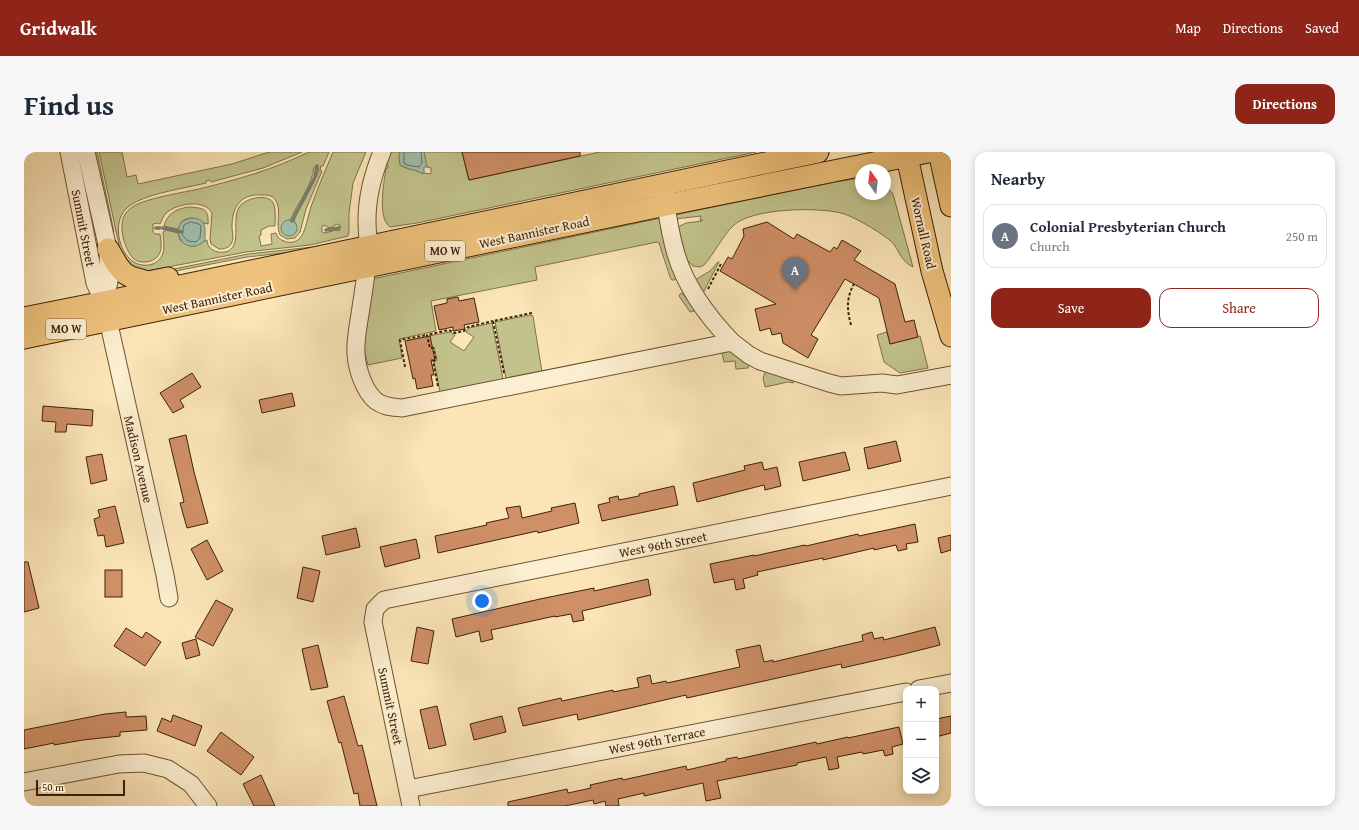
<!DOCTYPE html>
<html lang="en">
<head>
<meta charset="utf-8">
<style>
	body { margin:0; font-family:"Gentium Book Plus",serif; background:#f6f6f7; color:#1f2937 }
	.controls { position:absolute; right:12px; bottom:12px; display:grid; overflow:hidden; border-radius:8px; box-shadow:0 2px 10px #0003 }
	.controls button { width:36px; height:36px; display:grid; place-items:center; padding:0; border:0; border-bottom:1px solid #e0e1e3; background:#fff; color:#1f2937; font:20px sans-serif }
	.compass { position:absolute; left:831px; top:12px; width:36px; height:36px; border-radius:50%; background:#fff; box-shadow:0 2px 10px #0003; rotate:346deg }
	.scale { position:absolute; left:12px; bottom:10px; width:89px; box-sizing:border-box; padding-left:4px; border:2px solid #3e2207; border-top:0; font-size:11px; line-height:14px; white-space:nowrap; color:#3e2207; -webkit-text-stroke:3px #fceed0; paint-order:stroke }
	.you { position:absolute; left:458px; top:449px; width:14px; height:14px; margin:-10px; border:3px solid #fff; border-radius:50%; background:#1a73e8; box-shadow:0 0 0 6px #1a73e833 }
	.badge { display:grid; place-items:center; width:26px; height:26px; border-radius:50%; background:#8f2418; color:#fff; font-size:13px; font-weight:700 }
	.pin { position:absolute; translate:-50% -33px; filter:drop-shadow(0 1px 2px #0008) }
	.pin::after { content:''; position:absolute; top:21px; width:14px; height:12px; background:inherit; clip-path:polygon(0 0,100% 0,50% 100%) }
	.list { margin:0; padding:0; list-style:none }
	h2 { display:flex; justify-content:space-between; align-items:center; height:52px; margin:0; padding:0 16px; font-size:17px }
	h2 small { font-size:13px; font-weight:400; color:#747a83 }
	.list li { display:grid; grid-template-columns:26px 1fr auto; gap:12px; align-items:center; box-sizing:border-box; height:64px; margin:0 8px 8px; padding:0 8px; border:1px solid #e0e1e3; border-radius:12px }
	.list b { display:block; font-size:15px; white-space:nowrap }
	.list p { margin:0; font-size:13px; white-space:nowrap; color:#747a83 }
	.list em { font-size:13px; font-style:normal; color:#747a83 }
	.actions { display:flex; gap:8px; padding:12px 16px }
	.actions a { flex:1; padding:9px 0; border:1px solid #8f2418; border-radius:12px; text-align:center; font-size:14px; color:#8f2418 }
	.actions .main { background:#8f2418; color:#fff }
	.icon { flex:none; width:22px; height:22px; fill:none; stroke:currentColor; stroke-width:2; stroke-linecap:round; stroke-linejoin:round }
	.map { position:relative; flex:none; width:927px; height:654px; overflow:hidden; border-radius:12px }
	header { display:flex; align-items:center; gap:24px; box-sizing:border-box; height:56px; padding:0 20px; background:#8f2418; color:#fff }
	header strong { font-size:19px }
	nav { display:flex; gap:22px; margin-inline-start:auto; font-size:14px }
	.intro { display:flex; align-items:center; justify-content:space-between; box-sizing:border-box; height:96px; padding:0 24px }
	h1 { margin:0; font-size:28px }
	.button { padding:10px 18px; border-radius:12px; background:#8f2418; color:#fff; font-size:14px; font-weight:700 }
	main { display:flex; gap:24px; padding:0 24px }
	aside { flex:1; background:#fff; border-radius:12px; box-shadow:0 2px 10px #0003 }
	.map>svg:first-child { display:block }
</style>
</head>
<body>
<header>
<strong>Gridwalk</strong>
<nav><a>Map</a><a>Directions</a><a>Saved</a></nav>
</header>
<div class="intro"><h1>Find us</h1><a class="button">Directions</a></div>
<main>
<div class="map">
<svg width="927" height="654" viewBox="0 0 927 654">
	<rect width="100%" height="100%" fill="#fbe5b7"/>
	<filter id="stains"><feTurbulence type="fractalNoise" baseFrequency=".005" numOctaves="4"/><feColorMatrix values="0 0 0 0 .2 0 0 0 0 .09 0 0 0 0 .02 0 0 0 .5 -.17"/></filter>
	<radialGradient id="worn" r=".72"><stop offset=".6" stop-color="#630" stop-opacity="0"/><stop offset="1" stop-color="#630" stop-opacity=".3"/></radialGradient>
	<g fill="#c2c38c" stroke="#80724a" fill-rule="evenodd">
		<polygon points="70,0 73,0 90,80 88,80"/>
		<path d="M75,0H98L103,25L112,23L114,32L208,12L245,0H278L239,16L187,30L186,28L182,29V31C162,36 119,42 104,55C89,67 93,95 106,107C116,117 135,115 139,101C141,94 139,87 139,80L142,78L154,81L156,88C172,98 168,95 183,88C183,92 185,96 189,98C192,100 197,101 201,100C220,96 206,67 216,54C222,46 246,40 250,53C252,59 251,68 251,74H245L237,78V83L235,84L237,94L248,92L247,82L252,81C253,85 256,88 260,89C265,91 271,91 275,87C282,81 284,62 288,52C294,35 302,17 309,0H342L329,31L325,61V80L324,84L286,93L222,100L123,119L109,116L97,102ZM313,72L317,74L315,79L312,78L301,81L298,80V75L299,73L306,76Z"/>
		<path d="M285,0H305L299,14H297L296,18L298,19L282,57L276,80L271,86L263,87L256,83C251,72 258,59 252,49C250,44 245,43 239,43C217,41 208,54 208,75C208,80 210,86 208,90C206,96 200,97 195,97L187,92L186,87L188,61C180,46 152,52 142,61C139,64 138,68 136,72L134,71L129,72V80L131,82H136C137,88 138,95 136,100C133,110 118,113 110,107C104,101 101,93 99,85C96,68 99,58 116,51C135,44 156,41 175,37C215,27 248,18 285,0ZM293,14L295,19L280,49L273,60L270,69L272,72L264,68L266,69C273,51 288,35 290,15Z"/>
		<path d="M365,0H376L375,6L376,13C384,18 391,17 399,22L400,21L407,22V16L403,15L400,0H438L445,28L576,0H732L393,71L366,75C353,66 360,30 362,16H364V13H363Z"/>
		<path d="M837,26V42H861V33L869,42L889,115C873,107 876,94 863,86C854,79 827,63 817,61C793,55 729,56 710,73C698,84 691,101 680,113L676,115L669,114L661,106L654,75L662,71L678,69L679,68H676L677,64L651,67L650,63L811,30Z"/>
		<path d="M164,55C179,56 185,56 184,72C173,70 169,61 157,70L154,77L140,74C143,62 152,57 164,55Z"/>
		<polygon points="637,66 642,94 652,125 651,128 648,128 646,125 635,91 633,90 511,115 513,128 407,149 412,179 375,187 378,206 344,213 338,190 348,127"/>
		<polygon points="323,88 325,88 287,98 223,105 126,124 135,120 224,102 289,95"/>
		<polygon points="694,110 695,110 678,143 671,128 686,119"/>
		<polygon points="658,141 670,156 670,159 666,160 655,144 656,142"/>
		<polygon points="506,163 509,164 518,220 482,227 471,170"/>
		<polygon points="468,171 479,227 416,240 410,209 413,208 410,195 407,196 405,184 426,180 431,183 426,190 440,199 450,185 442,180 445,176"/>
		<polygon points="863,180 866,192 896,184 904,216 876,221 860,210 853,183"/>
		<polygon points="703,197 725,212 724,216 712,217 711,209 700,210 698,201"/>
		<polygon points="742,218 770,227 771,229 769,231 764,230 741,235 739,226"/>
	</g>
	<g fill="#9fbfad" stroke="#78806b">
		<path d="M376,0H400L403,15H400V21L399,22C392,17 384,18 376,13L375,6Z"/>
		<path d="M166,66C183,66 181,75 181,88C168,103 147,89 157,70Z"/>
		<circle cx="265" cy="76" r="8"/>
	</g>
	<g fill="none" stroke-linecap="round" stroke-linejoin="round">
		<g stroke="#6e705a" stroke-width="1">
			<polyline points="380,0 380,11 383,13 395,15 398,11 397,0"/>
			<polygon points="167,70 175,72 177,74 176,86 172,90 164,89 158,83 160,73"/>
		</g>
		<g stroke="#78806b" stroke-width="3.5">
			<polyline points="268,69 291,25 293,14"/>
			<polyline points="132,76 136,76"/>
			<polyline points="139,76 158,80"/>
			<polyline points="302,78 315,76"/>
		</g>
	</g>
	<g fill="#cf8f67" stroke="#3e2207">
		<polygon points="438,0 556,0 556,4 445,28"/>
		<polygon points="743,70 770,87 773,82 806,100 810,95 813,97 818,88 837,99 830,108 871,132 881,170 890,168 894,185 866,192 855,146 821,127 787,183 794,187 784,206 759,191 757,181 748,183 746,176 736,179 731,157 752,152 696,119 704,105 708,107 720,84 719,77"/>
		<polygon points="434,145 435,149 450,146 455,170 440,173 441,177 429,179 429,175 415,178 410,154 423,151 423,147"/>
		<polygon points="406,184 411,208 407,208 410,223 407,223 409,234 393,237 391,226 389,227 381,189"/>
		<polygon points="168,221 177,235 156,248 160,255 149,261 136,241"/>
		<polygon points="268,241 271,254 238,261 235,248"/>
		<polygon points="19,254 69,258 68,274 43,272 42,280 31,280 32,270 18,269"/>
		<polygon points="162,283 170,320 184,371 163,376 156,351 160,350 145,287"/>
		<polygon points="872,289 877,309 844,317 840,296"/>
		<polygon points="821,300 826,318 779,329 775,310"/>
		<polygon points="78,302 83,328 67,332 62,305"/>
		<polygon points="738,310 740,318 753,315 757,334 741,338 740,333 673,350 669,331 721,318 720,314"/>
		<polygon points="650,334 654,353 578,369 574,353 586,350 585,346 594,344 595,348 615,344 615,342"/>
		<polygon points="551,351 555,371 514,381 513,379 414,401 411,384 463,373 462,371 485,366 482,356 496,354 498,366 528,359 527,356"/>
		<polygon points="91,354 100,391 82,395 80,383 74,384 70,367 76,365 74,358"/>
		<polygon points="891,372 894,390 882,392 883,397 874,399 872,393 850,398 850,396 799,408 799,406 733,420 734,423 719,427 721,436 712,438 710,427 690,431 686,412 730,403 730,404 781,393 782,394 834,382 835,384"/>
		<polygon points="332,376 336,395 302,403 298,384"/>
		<polygon points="927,383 927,398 917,401 914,386"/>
		<polygon points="392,387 396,406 361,415 356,395"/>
		<polygon points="183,388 199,419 183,428 167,397"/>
		<polygon points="0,410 4,410 15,456 0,460"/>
		<polygon points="279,415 296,419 289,450 273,446"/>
		<rect x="81" y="418" width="17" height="27"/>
		<polygon points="624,427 627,443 558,459 560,468 549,470 547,462 531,465 531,464 467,478 469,487 457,490 455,479 432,485 428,467 516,447 570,436 570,439"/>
		<polygon points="192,448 209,457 189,494 171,485"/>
		<polygon points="393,475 410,479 404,512 387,509"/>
		<polygon points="911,475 916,493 876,503 818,516 817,512 663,546 662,543 554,568 553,562 499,574 494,556 537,546 538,549 589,538 589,540 615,535 613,526 626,523 628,532 642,529 643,531 716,515 712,498 736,493 740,510 749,508 749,510 839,489 838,483 848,480 850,487 859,485 860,488"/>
		<polygon points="102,476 118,486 122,480 137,490 121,514 90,494"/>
		<polygon points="172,487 176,503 162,507 158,491"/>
		<polygon points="294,493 304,535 287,538 278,497"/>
		<polygon points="320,544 334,594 338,593 353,654 336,654 334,641 330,642 317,590 315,591 303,549"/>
		<polygon points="413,554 422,593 405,597 396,558"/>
		<polygon points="102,560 102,565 122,564 123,578 96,580 96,584 59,588 30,593 30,591 0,597 0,578 81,562"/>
		<polygon points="149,563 178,574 171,594 133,579 138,566 147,570"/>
		<polygon points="478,564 482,580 450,588 446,572"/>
		<polygon points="927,564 927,581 912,585 912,567"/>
		<polygon points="875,575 879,592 868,595 869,602 861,604 859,598 839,602 838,600 813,605 815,616 805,618 802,605 773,611 773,613 693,629 697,646 682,649 679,631 620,644 620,641 594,647 595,654 582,654 581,649 570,652 569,648 541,654 484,654 484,650 543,637 544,641 567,636 566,633 598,626 599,628 662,614 663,618 702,609 702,607 713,605 714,607 792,590 793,592 824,585 824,586"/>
		<polygon points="197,580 230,605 217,623 183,599"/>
		<polygon points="237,623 251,654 230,654 219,632"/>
	</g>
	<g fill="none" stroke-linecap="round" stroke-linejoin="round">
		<defs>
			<g id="minor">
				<polyline points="45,0 71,131 80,150"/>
				<polyline points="62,0 84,97 85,130 80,150 141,423 145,446"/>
				<path d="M358,0C349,22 343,44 343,68C343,81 345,92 344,105C342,124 339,143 336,162C334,175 331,189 332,202C333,217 340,239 352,249C360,255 369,255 378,256L708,190L725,203L736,209L805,231L817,234L858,231L873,233L927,223"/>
				<path d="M640,41C643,61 646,82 652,102C662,136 684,165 708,190"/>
				<polyline points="895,537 927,531"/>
				<polyline points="0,630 95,612 120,611 144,617 167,632 184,654"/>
				<polyline points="384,637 882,540"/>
				<polyline points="387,654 349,470 351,457 360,448 927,334"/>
			</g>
			<g id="major">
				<polyline points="882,0 908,119 927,184"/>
				<polyline points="915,0 927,54"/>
				<polyline points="84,97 94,114 100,121 107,125 124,130 144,126"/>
				<polyline points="0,166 80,150 794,0"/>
				<polyline points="0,186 642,53 904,0"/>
			</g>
		</defs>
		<use href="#minor" stroke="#6d5333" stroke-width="19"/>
		<use href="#major" stroke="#3e2207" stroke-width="23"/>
		<g stroke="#3e2207" stroke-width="2" stroke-dasharray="3 2" stroke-linecap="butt">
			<polyline points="684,137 697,112"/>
			<path d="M827,173C823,158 822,146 830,132"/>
			<polyline points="381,215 376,188 403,183"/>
			<polyline points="480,221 469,169 508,161"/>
			<polyline points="414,234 409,209 412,208 409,196 406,196 403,183 425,178 431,181 440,179 444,175 469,169"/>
		</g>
		<use href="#minor" stroke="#fceed0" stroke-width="17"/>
		<use href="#major" stroke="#eec27c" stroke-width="21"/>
	</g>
	<g text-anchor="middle" stroke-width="4" stroke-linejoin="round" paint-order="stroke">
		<g fill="#fceed0" stroke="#775f43" stroke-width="1">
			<rect x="401" y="89" width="40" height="20" rx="3"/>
			<rect x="22" y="167" width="40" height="20" rx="3"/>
		</g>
		<g font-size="12" font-weight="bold" fill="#3e2207">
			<text x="421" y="103">MO W</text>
			<text x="42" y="181">MO W</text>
		</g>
		<g font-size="13" fill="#3e2207" stroke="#fceed0">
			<text transform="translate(60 76) rotate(79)" y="5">Summit Street</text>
			<text transform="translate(510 80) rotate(-12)" y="5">West Bannister Road</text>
			<text transform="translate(900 81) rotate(77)" y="5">Wornall Road</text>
			<text transform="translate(193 146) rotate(-12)" y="5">West Bannister Road</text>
			<text transform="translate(115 307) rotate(77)" y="5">Madison Avenue</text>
			<text transform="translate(639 392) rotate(-11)" y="5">West 96th Street</text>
			<text transform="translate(367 554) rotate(78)" y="5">Summit Street</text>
			<text transform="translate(633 588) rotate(-11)" y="5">West 96th Terrace</text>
		</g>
	</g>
	<rect width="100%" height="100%" filter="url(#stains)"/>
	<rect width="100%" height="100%" fill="url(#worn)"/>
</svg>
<div class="controls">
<button>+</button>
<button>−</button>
<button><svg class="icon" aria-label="layers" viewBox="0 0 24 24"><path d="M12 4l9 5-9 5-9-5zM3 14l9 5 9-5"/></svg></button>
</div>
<svg class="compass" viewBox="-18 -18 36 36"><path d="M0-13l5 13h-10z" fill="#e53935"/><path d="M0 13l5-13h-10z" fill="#747a83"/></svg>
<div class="scale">50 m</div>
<div class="you"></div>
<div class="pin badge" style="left:771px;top:138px;background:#6b7280">A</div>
</div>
<aside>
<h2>Nearby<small></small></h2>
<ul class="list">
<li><span class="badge" style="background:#6b7280">A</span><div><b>Colonial Presbyterian Church</b><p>Church</p></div><em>250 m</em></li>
</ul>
<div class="actions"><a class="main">Save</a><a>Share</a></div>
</aside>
</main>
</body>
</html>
